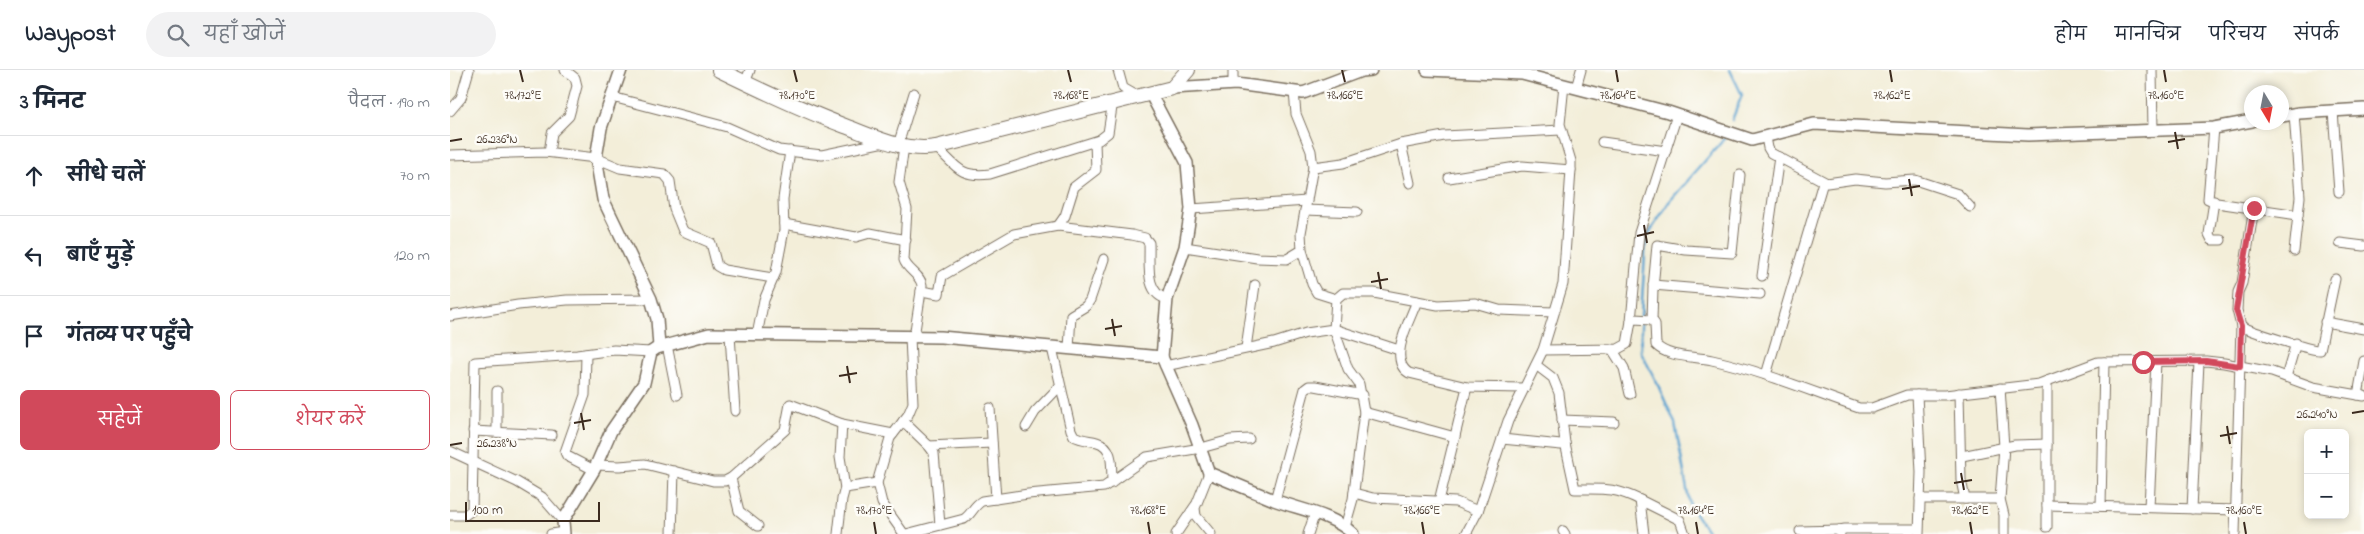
<!DOCTYPE html>
<html lang="hi">
<head>
<meta charset="utf-8">
<style>
	body { margin:0; font-family:"Indie Flower","Playpen Sans Deva",sans-serif; background:#f2f2f3; color:#1f2937 }
	.controls { position:absolute; right:15px; bottom:15px; display:grid; overflow:hidden; border-radius:8px; box-shadow:0 2px 8px #0003 }
	.controls button { width:45px; height:45px; display:grid; place-items:center; padding:0; border:0; border-bottom:1px solid #e0e1e3; background:#fff; color:#1f2937; font:25px sans-serif }
	.compass { position:absolute; left:1794px; top:15px; width:45px; height:45px; border-radius:50%; background:#fff; box-shadow:0 2px 8px #0003; rotate:170deg }
	.scale { position:absolute; left:15px; bottom:12px; width:135px; box-sizing:border-box; padding-left:5px; border:2px solid #3b2a1e; border-top:0; font-size:14px; line-height:18px; white-space:nowrap; color:#3b2a1e; -webkit-text-stroke:4px #fdfcf7; paint-order:stroke }
	.stop { position:absolute; width:15px; height:15px; margin:-11px; border:4px solid #d1495b; border-radius:50%; background:#fff }
	.stop.end { background:#d1495b; border-color:#fff; box-shadow:0 1px 5px #0008 }
	.list { margin:0; padding:0; list-style:none }
	h2 { display:flex; justify-content:space-between; align-items:center; height:65px; margin:0; padding:0 20px; font-size:21px }
	h2 small { font-size:16px; font-weight:400; color:#747a83 }
	.list li { display:grid; grid-template-columns:32px 1fr auto; gap:15px; align-items:center; box-sizing:border-box; height:80px; padding:0 20px; border-top:1px solid #e0e1e3 }
	.list b { display:block; font-size:19px; white-space:nowrap }
	.list em { font-size:16px; font-style:normal; color:#747a83 }
	.actions { display:flex; gap:10px; padding:15px 20px }
	.actions a { flex:1; padding:11px 0; border:1px solid #d1495b; border-radius:8px; text-align:center; font-size:18px; color:#d1495b }
	.actions .main { background:#d1495b; color:#fff }
	.icon { flex:none; width:28px; height:28px; fill:none; stroke:currentColor; stroke-width:2; stroke-linecap:round; stroke-linejoin:round }
	.map { position:relative; flex:none; width:1914px; height:464px; overflow:hidden }
	header { display:flex; align-items:center; gap:30px; box-sizing:border-box; height:70px; padding:0 25px; background:#fff; border-bottom:1px solid #e0e1e3 }
	header strong { font-size:24px }
	nav { display:flex; gap:28px; margin-inline-start:auto; font-size:18px }
	.search { width:350px; height:45px; background:#f2f2f3; display:flex; align-items:center; gap:12px; box-sizing:border-box; padding:0 18px; border-radius:28px; color:#747a83; font-size:19px }
	main { display:flex }
	aside { flex:1; background:#fff }
	.map>svg:first-child { display:block }
</style>
</head>
<body>
<header>
<strong>Waypost</strong>
<div class="search"><svg class="icon" aria-label="search" viewBox="0 0 24 24"><circle cx="10" cy="10" r="6"/><path d="M15 15l6 6"/></svg>यहाँ खोजें</div>
<nav><a>होम</a><a>मानचित्र</a><a>परिचय</a><a>संपर्क</a></nav>
</header>
<main>
<aside>
<h2>3 मिनट<small>पैदल · 190 m</small></h2>
<ul class="list">
<li><svg class="icon" aria-label="ahead" viewBox="0 0 24 24"><path d="M12 20V5M6 11l6-6 6 6"/></svg><div><b>सीधे चलें</b></div><em>70 m</em></li>
<li><svg class="icon" aria-label="left" viewBox="0 0 24 24"><path d="M17 20v-9H6M10 6l-5 5 5 5"/></svg><div><b>बाएँ मुड़ें</b></div><em>120 m</em></li>
<li><svg class="icon" aria-label="arrive" viewBox="0 0 24 24"><path d="M6 21V4h12l-3 4 3 4H6"/></svg><div><b>गंतव्य पर पहुँचे</b></div></li>
</ul>
<div class="actions"><a class="main">सहेजें</a><a>शेयर करें</a></div>
</aside>
<div class="map">
<svg width="1914" height="464" viewBox="0 0 1914 464">
	<rect width="100%" height="100%" fill="#fdfcf7"/>
	<filter id="ink" filterUnits="userSpaceOnUse"><feTurbulence type="fractalNoise" baseFrequency=".02" numOctaves="2"/><feDisplacementMap in="SourceGraphic" scale="10" xChannelSelector="R" yChannelSelector="G"/><feConvolveMatrix kernelMatrix="1 2 1 2 8 2 1 2 1" color-interpolation-filters="sRGB"/></filter>
	<filter id="wash" filterUnits="userSpaceOnUse"><feTurbulence type="fractalNoise" baseFrequency=".0096" numOctaves="4" result="noise"/><feDisplacementMap in="SourceGraphic" scale="20" xChannelSelector="R" yChannelSelector="G"/><feGaussianBlur stdDeviation="1.12" result="paint"/><feColorMatrix in="noise" values="0 0 0 0 0 0 0 0 0 0 0 0 0 0 0 0 0 1.4 0 .05"/><feComposite in="paint" operator="in"/></filter>
	<g filter="url(#wash)">
		<rect width="100%" height="100%" fill="#f3eed9"/>
		<g fill="none" stroke-linecap="round" stroke-linejoin="round">
			<g stroke="#59a2d0" stroke-width="2.5">
				<polyline points="1280,0 1292,25 1282,50"/>
				<polyline points="1191,246 1196,168 1219,132 1275,68"/>
				<polyline points="1191,252 1191,282 1206,311 1225,353 1240,436 1259,464"/>
			</g>
		</g>
	</g>
	<g filter="url(#ink)">
		<g fill="none" stroke-linecap="round" stroke-linejoin="round">
			<defs>
				<g id="minor">
					<polyline points="668,0 673,18 687,26"/>
					<polyline points="783,0 783,14"/>
					<polyline points="1702,0 1703,61"/>
					<polyline points="295,13 300,0"/>
					<polyline points="1126,18 1131,0"/>
					<polyline points="844,22 846,44 861,81 863,97 851,163 852,180 862,214 867,223 886,229"/>
					<polyline points="162,27 277,57 329,80 372,85 434,72"/>
					<polyline points="0,41 11,28 19,0"/>
					<polyline points="1883,41 1889,122"/>
					<polyline points="1764,58 1758,129 1767,133 1848,145"/>
					<polyline points="1316,67 1318,78 1321,83 1377,113 1405,109 1435,112 1465,110 1508,124 1520,137"/>
					<polyline points="1152,72 1216,81"/>
					<polyline points="951,74 960,113"/>
					<polyline points="448,75 464,23"/>
					<path d="M454,76L449,112L457,139L454,190C457,200 470,204 472,215L464,267"/>
					<path d="M486,77C506,96 510,108 540,104L649,70L658,63L663,31"/>
					<polyline points="99,82 102,63 119,46 127,16 125,8 115,0"/>
					<polyline points="0,85 95,82 146,88 170,98 214,104 220,111 224,139 233,161 261,173 267,196 274,200 323,208"/>
					<polyline points="863,97 893,93 951,74 994,66 1111,60"/>
					<polyline points="999,108 1072,96 1121,100"/>
					<polyline points="1764,131 1759,164 1762,170 1771,170"/>
					<polyline points="741,139 857,131"/>
					<polyline points="855,140 907,142"/>
					<polyline points="334,154 406,167 420,163 456,170"/>
					<polyline points="608,156 615,146 624,117 646,100 645,72"/>
					<polyline points="1890,173 1914,176"/>
					<polyline points="735,177 807,188 837,189 852,180"/>
					<polyline points="1844,181 1850,127 1844,43"/>
					<polyline points="1312,206 1329,87"/>
					<polyline points="1203,215 1310,224"/>
					<path d="M471,221L489,224L492,206L564,164L608,156L682,165L695,168L699,173C700,193 694,223 717,229"/>
					<path d="M967,231C960,250 937,290 959,303L1017,317L1073,318"/>
					<polyline points="0,246 68,235 117,230 201,229"/>
					<polyline points="1202,250 1203,218 1207,175 1236,180 1282,183 1290,105"/>
					<polyline points="1181,251 1189,163 1227,45"/>
					<polyline points="1875,252 1914,259"/>
					<path d="M1791,256C1799,261 1863,281 1870,280L1885,209"/>
					<polyline points="884,259 898,299 909,314 914,342 903,429 895,457"/>
					<polyline points="884,259 949,280"/>
					<polyline points="280,265 285,341"/>
					<polyline points="307,265 314,230 326,202 334,160 333,129 340,81"/>
					<polyline points="217,275 227,325"/>
					<path d="M602,278L621,360L624,366C631,370 639,370 647,372C665,377 661,398 662,413"/>
					<polyline points="796,278 805,215"/>
					<polyline points="619,279 621,245 636,236 640,230 654,189"/>
					<polyline points="1162,279 1174,298 1180,324"/>
					<path d="M1093,280L1168,279L1177,274L1181,251L1184,249L1202,250L1205,254L1206,275C1218,288 1245,286 1262,290C1312,301 1360,321 1409,338H1422L1457,325H1495L1589,314L1648,292L1756,291L1774,293L1822,302L1863,317L1914,326"/>
					<polyline points="136,284 135,325 115,382 117,386 144,400"/>
					<polyline points="715,296 824,273 856,263 884,259 886,229 893,223 924,223 988,235 1025,233 1049,240 1104,242"/>
					<polyline points="1316,305 1373,112"/>
					<polyline points="1836,307 1846,273"/>
					<polyline points="1597,311 1597,457"/>
					<polyline points="1467,325 1471,402 1469,464"/>
					<polyline points="1908,325 1914,291"/>
					<polyline points="540,338 546,429"/>
					<polyline points="914,342 1005,367"/>
					<polyline points="1112,350 1164,352"/>
					<polyline points="453,351 479,376 484,383 490,455"/>
					<polyline points="576,357 585,342 609,317"/>
					<polyline points="23,361 102,365"/>
					<polyline points="47,362 47,321"/>
					<polyline points="1052,369 1111,375 1115,373 1109,323 1103,308 1086,295"/>
					<path d="M1115,373L1125,419C1153,419 1164,417 1190,430"/>
					<polyline points="479,376 542,373"/>
					<polyline points="0,381 67,412 92,427 113,451"/>
					<polyline points="1512,386 1565,375 1597,374"/>
					<polyline points="146,395 169,396 195,394 263,411 275,411 281,408 335,360 340,334 392,354"/>
					<polyline points="759,403 745,438 746,446 761,464"/>
					<polyline points="281,408 289,441 308,456"/>
					<polyline points="395,418 390,387 392,354 443,364"/>
					<polyline points="904,423 923,428 1006,432 1028,441"/>
					<polyline points="1470,429 1515,429 1511,410 1509,323"/>
					<polyline points="1515,429 1550,429 1554,377 1550,318"/>
					<polyline points="1550,429 1554,445 1554,464"/>
					<polyline points="825,430 855,319 859,316 865,316 913,325"/>
					<polyline points="989,431 1017,317"/>
					<polyline points="1597,435 1786,440"/>
					<polyline points="1651,436 1654,292"/>
					<polyline points="1699,437 1706,292"/>
					<polyline points="1742,439 1749,292"/>
					<polyline points="0,445 15,445 22,440 25,292 127,285 164,280 201,282"/>
					<polyline points="1113,461 1115,464"/>
					<polyline points="1350,461 1389,460"/>
					<polyline points="101,464 114,462"/>
					<polyline points="222,464 224,401"/>
					<polyline points="388,464 392,429 395,418 427,413"/>
					<polyline points="454,464 432,433 427,413 440,368 458,345 463,333 460,267"/>
					<path d="M456,464L514,449C522,444 523,436 532,431L578,424L654,417L697,387L751,378L780,370L799,369"/>
					<polyline points="726,464 745,436"/>
					<polyline points="858,464 865,443"/>
					<polyline points="1016,464 1028,441 1058,351 1093,280 1113,214 1121,100 1121,91 1110,54 1114,15"/>
					<polyline points="1194,464 1190,430 1230,450 1235,464"/>
					<polyline points="1390,464 1389,460 1395,459 1468,459"/>
					<polyline points="1785,464 1791,256 1787,240 1788,222 1792,213 1804,138"/>
				</g>
				<g id="tertiary">
					<polyline points="171,0 151,58 146,88 153,129 201,229 207,249 209,277"/>
					<polyline points="977,0 1072,4 1218,42 1302,70 1364,54 1578,65 1764,58 1802,51"/>
					<polyline points="722,18 786,14 853,23 911,1 921,0"/>
					<polyline points="700,23 737,93 741,139 735,177 717,229 712,287"/>
					<polyline points="1832,46 1849,43 1914,39"/>
					<path d="M114,464L113,451L144,400L161,361L194,313L201,282L207,278L259,264L491,267L712,287L742,355L759,403C781,412 802,421 824,430C851,440 882,444 903,464"/>
				</g>
				<path id="secondary" d="M269,0C312,21 350,39 395,56C425,67 453,82 486,77L722,18L738,0"/>
			</defs>
			<use href="#minor" stroke="#7b6f5f" stroke-width="11"/>
			<use href="#tertiary" stroke="#7b6f5f" stroke-width="14"/>
			<use href="#secondary" stroke="#7b6f5f" stroke-width="16"/>
			<use href="#minor" stroke="#fff" stroke-width="9"/>
			<use href="#tertiary" stroke="#fff" stroke-width="11"/>
			<use href="#secondary" stroke="#fff" stroke-width="14"/>
		</g>
	</g>
	<g fill="none" stroke-linecap="round" stroke-linejoin="round" filter="url(#ink)">
		<polyline stroke="#d1495b" stroke-width="6" points="1693,292 1756,291 1790,296 1791,256 1786,240 1804,138"/>
	</g>
	<path fill="none" stroke="#3b2a1e" stroke-width="2" d="M70,0L73,12M344,0L347,12M618,0L621,12M892,0L895,12M1166,0L1168,12M1440,0L1442,12M1714,0L1716,12M1725,62L1728,79M0,71L12,69M1718,72L1735,69M1459,109L1462,126M1452,119L1470,116M1194,155L1197,173M1187,166L1204,162M928,202L931,219M921,212L938,209M662,249L665,266M655,259L672,256M397,296L400,313M389,306L407,303M131,343L134,360M1902,343L1914,341M124,353L141,350M1777,356L1780,374M1770,366L1787,363M0,375L12,373M1511,403L1514,420M1504,413L1522,410M424,452L426,464M698,452L700,464M972,452L974,464M1246,452L1248,464M1520,452L1522,464M1794,452L1796,464"/>
	<g font-size="12" text-anchor="middle" fill="#3b2a1e" stroke="#fdfcf7" stroke-width="5" stroke-linejoin="round" paint-order="stroke">
		<text x="73" y="29">78.172°E</text>
		<text x="347" y="29">78.170°E</text>
		<text x="621" y="29">78.168°E</text>
		<text x="895" y="29">78.166°E</text>
		<text x="1168" y="29">78.164°E</text>
		<text x="1442" y="29">78.162°E</text>
		<text x="1716" y="29">78.160°E</text>
		<text x="47" y="73">26.236°N</text>
		<text x="1867" y="348">26.240°N</text>
		<text x="47" y="377">26.238°N</text>
		<text x="424" y="444">78.170°E</text>
		<text x="698" y="444">78.168°E</text>
		<text x="972" y="444">78.166°E</text>
		<text x="1246" y="444">78.164°E</text>
		<text x="1520" y="444">78.162°E</text>
		<text x="1794" y="444">78.160°E</text>
	</g>
</svg>
<div class="controls">
<button>+</button>
<button>−</button>
</div>
<svg class="compass" viewBox="-18 -18 36 36"><path d="M0-13l5 13h-10z" fill="#e53935"/><path d="M0 13l5-13h-10z" fill="#747a83"/></svg>
<div class="scale">100 m</div>
<div class="stop" style="left:1693px;top:292px"></div>
<div class="stop end" style="left:1804px;top:138px"></div>
</div>
</main>
</body>
</html>
